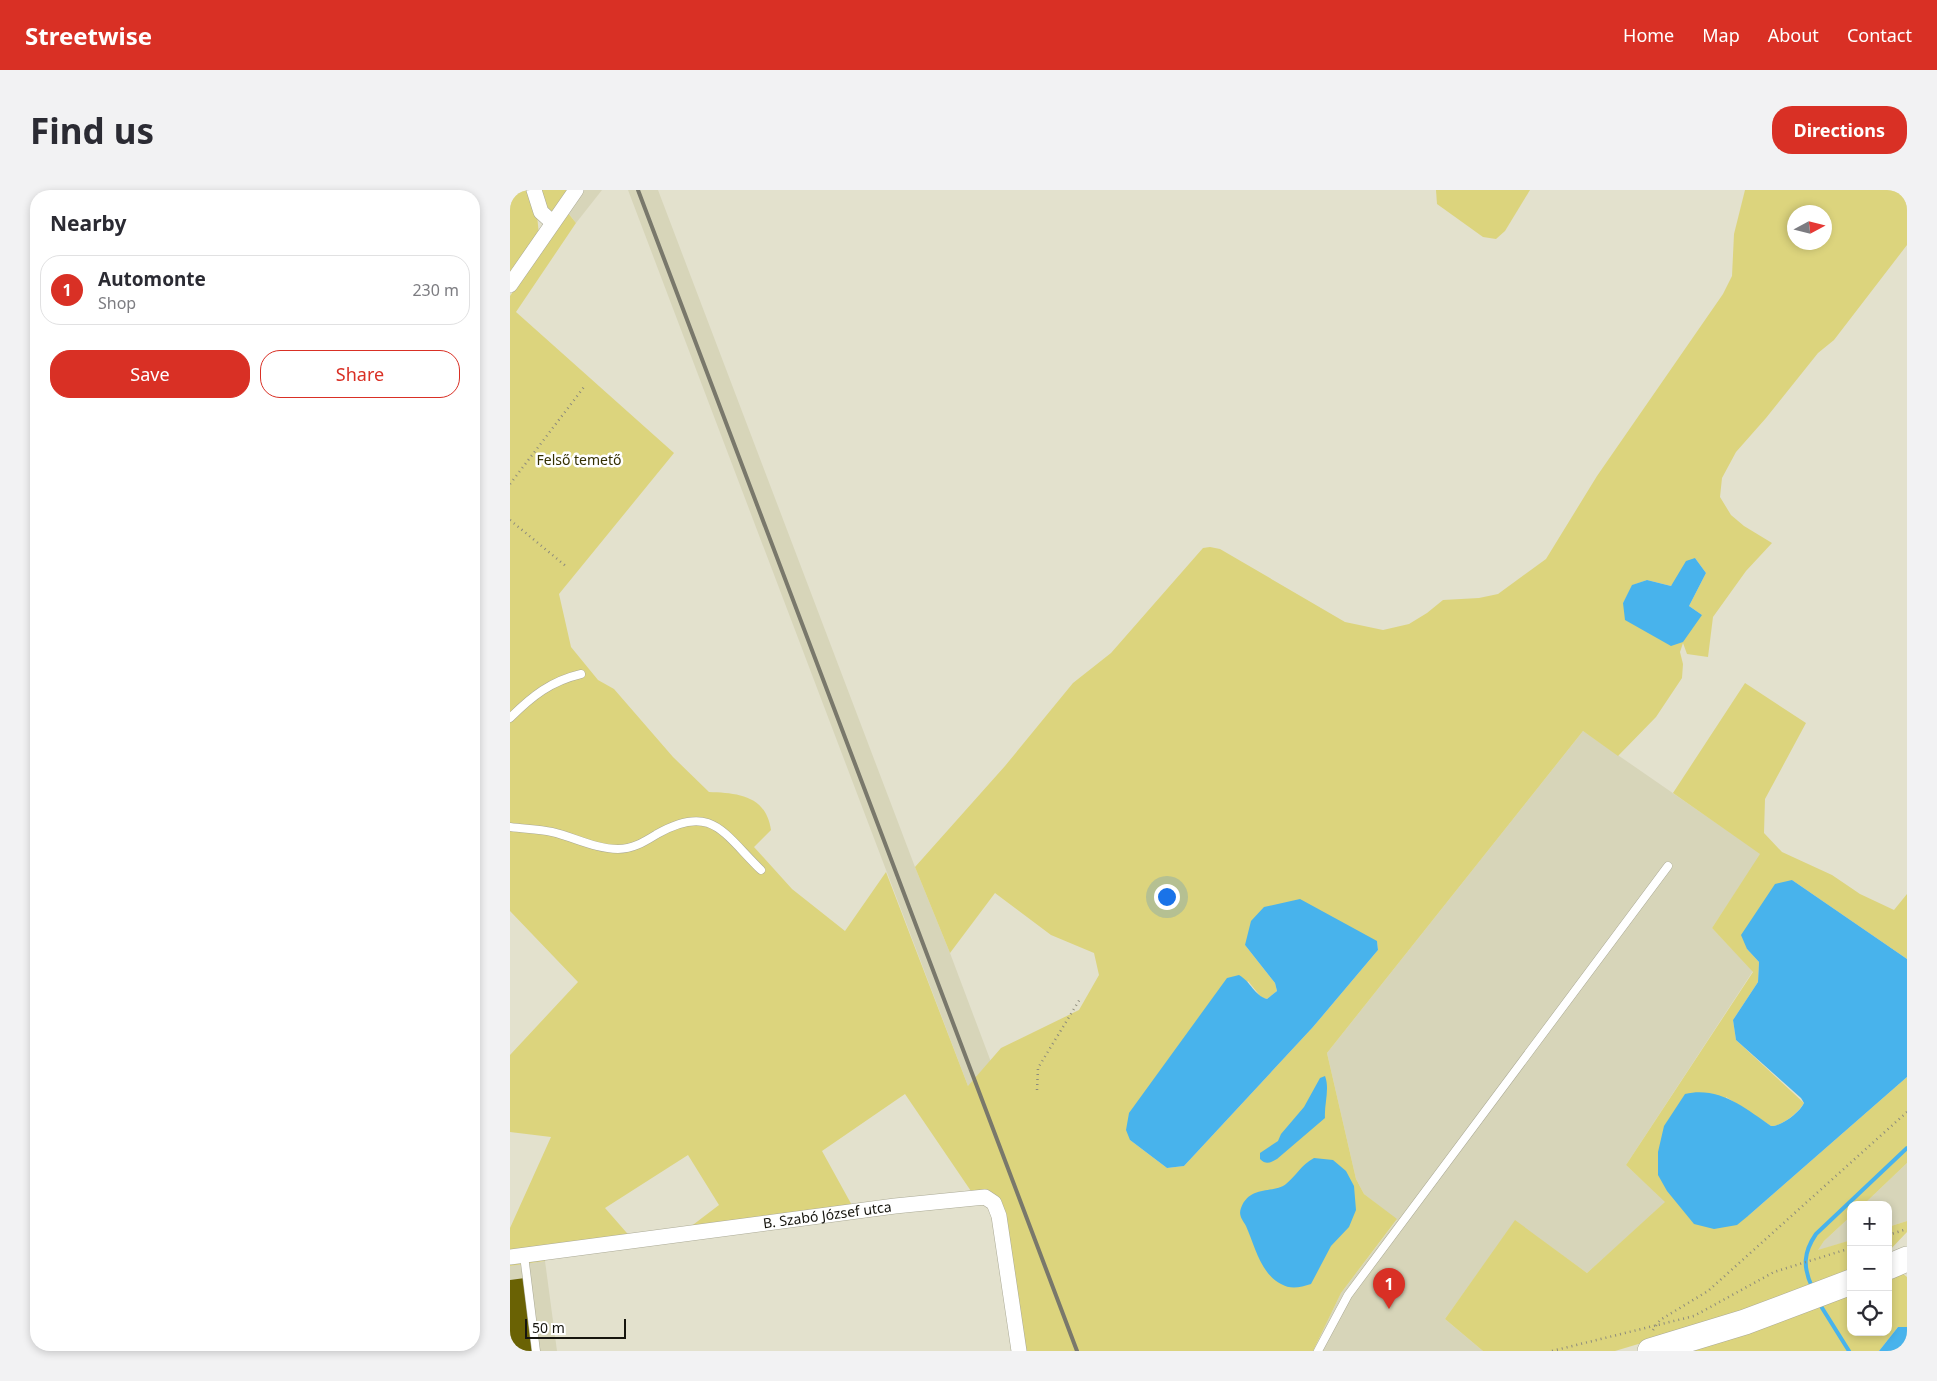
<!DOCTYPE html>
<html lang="en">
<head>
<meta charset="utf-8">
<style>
	body { margin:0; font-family:"Noto Sans",sans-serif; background:#f2f2f3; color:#2b2b33 }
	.controls { position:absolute; right:15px; bottom:15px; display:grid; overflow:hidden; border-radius:10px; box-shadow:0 2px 8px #0003 }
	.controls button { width:45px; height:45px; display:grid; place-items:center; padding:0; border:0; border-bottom:1px solid #e1e1e2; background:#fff; color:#2b2b33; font:25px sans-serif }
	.compass { position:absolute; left:1277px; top:15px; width:45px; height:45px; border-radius:50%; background:#fff; box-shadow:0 2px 8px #0003; rotate:83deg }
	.scale { position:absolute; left:15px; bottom:12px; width:101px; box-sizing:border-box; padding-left:5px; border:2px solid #16150e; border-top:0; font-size:14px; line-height:18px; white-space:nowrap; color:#16150e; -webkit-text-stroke:4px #fff; paint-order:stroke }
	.you { position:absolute; left:656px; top:706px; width:18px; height:18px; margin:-12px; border:4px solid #fff; border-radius:50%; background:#1a73e8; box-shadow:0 0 0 8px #1a73e833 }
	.badge { display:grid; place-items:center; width:32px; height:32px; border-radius:50%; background:#d93025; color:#fff; font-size:16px; font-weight:700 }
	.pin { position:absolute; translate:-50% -41px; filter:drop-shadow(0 1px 2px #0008) }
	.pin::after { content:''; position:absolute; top:26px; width:18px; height:15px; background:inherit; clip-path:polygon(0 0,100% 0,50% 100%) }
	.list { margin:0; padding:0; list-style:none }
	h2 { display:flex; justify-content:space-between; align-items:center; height:65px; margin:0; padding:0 20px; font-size:21px }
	h2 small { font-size:16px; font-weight:400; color:#7c7c81 }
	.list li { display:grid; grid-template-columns:32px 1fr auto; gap:15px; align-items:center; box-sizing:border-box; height:70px; margin:0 10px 10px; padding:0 10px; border:1px solid #e1e1e2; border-radius:20px }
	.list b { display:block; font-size:19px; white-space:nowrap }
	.list p { margin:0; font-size:16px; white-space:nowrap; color:#7c7c81 }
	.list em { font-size:16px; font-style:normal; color:#7c7c81 }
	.actions { display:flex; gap:10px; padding:15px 20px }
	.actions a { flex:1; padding:11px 0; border:1px solid #d93025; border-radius:20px; text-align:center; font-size:18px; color:#d93025 }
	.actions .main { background:#d93025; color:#fff }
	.icon { flex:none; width:28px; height:28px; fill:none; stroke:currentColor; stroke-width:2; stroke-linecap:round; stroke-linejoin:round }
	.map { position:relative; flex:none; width:1397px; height:1161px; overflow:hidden; border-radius:20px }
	header { display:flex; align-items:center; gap:30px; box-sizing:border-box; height:70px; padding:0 25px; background:#d93025; color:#fff }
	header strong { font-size:24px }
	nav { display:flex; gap:28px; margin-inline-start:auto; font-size:18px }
	.intro { display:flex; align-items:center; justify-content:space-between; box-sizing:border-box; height:120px; padding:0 30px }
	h1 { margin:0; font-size:35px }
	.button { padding:12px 22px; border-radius:20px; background:#d93025; color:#fff; font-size:18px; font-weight:700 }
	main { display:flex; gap:30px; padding:0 30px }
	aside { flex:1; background:#fff; border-radius:20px; box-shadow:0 2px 8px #0003 }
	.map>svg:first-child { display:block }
</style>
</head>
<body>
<header>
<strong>Streetwise</strong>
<nav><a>Home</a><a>Map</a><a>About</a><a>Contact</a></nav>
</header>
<div class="intro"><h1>Find us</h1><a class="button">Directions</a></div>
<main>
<aside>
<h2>Nearby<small></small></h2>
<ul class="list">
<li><span class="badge">1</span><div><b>Automonte</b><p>Shop</p></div><em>230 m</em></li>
</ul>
<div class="actions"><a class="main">Save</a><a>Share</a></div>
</aside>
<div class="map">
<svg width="1397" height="1161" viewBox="0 0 1397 1161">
	<rect width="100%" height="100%" fill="#e3e1cd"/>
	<g fill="#d7d5b9">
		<polygon points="47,0 92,0 66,33 44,5"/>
		<polygon points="118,0 148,0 405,677 440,763 481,872 510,1033"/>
		<polygon points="1073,541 1251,664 1202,738 1243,781 1116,975 1156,1012 1077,1083 1005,1031 935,1129 973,1161 803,1161 831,1103 887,1030 854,1004 846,989 817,863"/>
		<polygon points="1397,973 1397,1031 1378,1037 1378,1015 1353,1015"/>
		<polygon points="1341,1026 1341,1050 1307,1061 1314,1051"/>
		<polygon points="35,1071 47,1161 0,1161 0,1076"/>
	</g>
	<g fill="#dcd47d" fill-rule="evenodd">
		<polygon points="0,0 22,0 26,14 29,46 0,87"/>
		<polygon points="27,0 65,0 42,23 38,20"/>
		<polygon points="926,0 1020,0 995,41 986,49 973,47 927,14"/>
		<path d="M1235,0H1397V55L1324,150L1308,163L1256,228L1226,262L1212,288L1210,307L1221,325L1234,336L1262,353L1236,381L1203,427L1198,467L1177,464L1173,453L1170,462L1173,474L1172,488L1146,527L1108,566L1073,541L817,863L846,989L854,1004L887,1029L831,1103L803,1161H505L484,1013L465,1007L395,904L312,961L344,1019L171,1044L209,1015L178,965L95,1018L123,1050L34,1062L35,1071L0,1076V1038L41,947L0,942V865L68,792L0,721V106L58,23L66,33L6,122L164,263L49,404L61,457L88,490L104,499L163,567L199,602C227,603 256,605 261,640L244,657L282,699L335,741L376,682L458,896L491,858L569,820L589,785L584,763L541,745L485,703L440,763L405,677L495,576L563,493L601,463L693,358L700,357L710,359L835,432L873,440L899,434L917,423L933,410L969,408L988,404L1036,369L1087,286L1213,104L1222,86L1224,44ZM1284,22H1314V52H1284ZM1185,368L1196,383L1179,416L1192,425L1113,413L1123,395L1137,390L1161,396ZM867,751L868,760L803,837L674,976L657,978L620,950L738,791L751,807L757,809L767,801L765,793L735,755Z"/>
		<path d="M1235,493L1296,533L1255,609L1254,643L1272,662L1322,685L1350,704L1384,720L1397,704V769L1282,690L1237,759L1249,772L1248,792L1223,830L1226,850L1294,913C1289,922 1271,937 1261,936L1216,907L1238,1026L1397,887V973L1353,1015H1341V1026L1314,1051L1308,1060L1341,1050V1082L1225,1125L1105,1161H973L935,1129L1005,1030L1077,1083L1155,1012L1116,975L1243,782L1202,738L1250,664L1163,603Z"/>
		<polygon points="1397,1031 1397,1042 1378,1062 1378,1037"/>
		<polygon points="1391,1082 1397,1087 1397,1137 1388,1137 1369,1161 1165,1161 1341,1101 1341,1142 1378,1142 1378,1087"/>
	</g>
	<g fill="#48b3ec">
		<polygon points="1185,368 1196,383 1179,416 1192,425 1173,452 1161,456 1115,430 1113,413 1122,395 1137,390 1161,396 1176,371"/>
		<path d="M1282,690L1397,769V887L1238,1026L1227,1035L1204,1039L1184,1034L1157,1001L1148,985V962L1154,936L1175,904C1209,896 1235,918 1261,936C1271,937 1290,922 1294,913L1291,908L1226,850L1223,830L1248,792L1249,772L1237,759L1231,745L1265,694Z"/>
		<path d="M790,709L867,751L868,760L803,837L674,976L657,978L620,950L616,940L619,923L717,788L729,785C740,791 745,806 757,809L767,801L765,793L735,755L741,731L754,717Z"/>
		<path d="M815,886C820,899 814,914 815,928L767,969C760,973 756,975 750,969V963L768,951L771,944L794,917L810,888Z"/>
		<path d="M804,968L823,970L836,981L844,996L846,1020L839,1037L821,1056L801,1094C791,1097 781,1100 771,1094C750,1083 745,1056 736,1036C733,1030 728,1026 731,1018C740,994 764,1004 776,994C788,984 790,976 804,968Z"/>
		<polygon points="1388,1137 1397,1137 1397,1161 1369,1161"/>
	</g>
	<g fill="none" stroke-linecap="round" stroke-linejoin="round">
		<g stroke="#48b3ec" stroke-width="4">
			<path d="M1302,1097C1293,1077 1293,1063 1306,1044L1397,958"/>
			<polyline points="1309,1113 1339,1161"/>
		</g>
	</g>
	<polygon fill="#6a6204" points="15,1088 24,1161 0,1161 0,1090"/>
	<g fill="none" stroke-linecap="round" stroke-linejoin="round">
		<defs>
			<g id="lane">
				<path d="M0,528C22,506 41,491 71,484"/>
				<path d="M0,637C14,639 28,639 42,642C64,647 85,659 108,659C123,659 134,652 147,644C202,613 213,643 251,680"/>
				<polyline points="14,1065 26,1161"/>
				<polyline points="808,1161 838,1105 1158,676"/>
			</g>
			<g id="street">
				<polyline points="24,0 31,22 42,32"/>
				<polyline points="0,95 66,0"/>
				<path id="s1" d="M0,1067L385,1016L475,1007L484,1013L489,1026L509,1161"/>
			</g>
			<g id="primary">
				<polyline points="1378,1077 1397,1069"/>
				<polyline points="1140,1161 1235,1132 1341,1092"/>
			</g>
		</defs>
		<use href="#lane" stroke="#abaa96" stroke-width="9"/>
		<use href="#street" stroke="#abaa96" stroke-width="16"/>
		<use href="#primary" stroke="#abaa96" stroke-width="26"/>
		<g stroke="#8d8b7c" stroke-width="2.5" stroke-dasharray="1 4" stroke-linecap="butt">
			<polyline points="0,294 74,197"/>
			<polyline points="0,330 57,377"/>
			<polyline points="527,900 528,878 570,809"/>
			<polyline points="1378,1045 1397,1039"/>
			<polyline points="1143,1140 1150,1130 1198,1101 1397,922"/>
			<polyline points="1042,1161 1184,1126 1264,1082 1341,1058"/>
		</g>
		<use href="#lane" stroke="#fff" stroke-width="8"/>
		<use href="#street" stroke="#fff" stroke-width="15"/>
		<use href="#primary" stroke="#fff" stroke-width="25"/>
		<polyline stroke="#79786b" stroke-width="4" points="128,0 567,1161"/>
	</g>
	<g text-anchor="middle" stroke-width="5" stroke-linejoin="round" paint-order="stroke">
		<g font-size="14" fill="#353002" stroke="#fff">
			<text x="69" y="275">Felső temető</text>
		</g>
		<g font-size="14" fill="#16150e" stroke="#fff">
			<text dy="5" stroke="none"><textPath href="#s1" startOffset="320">B. Szabó József utca</textPath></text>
		</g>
	</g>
</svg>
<div class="controls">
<button>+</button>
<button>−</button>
<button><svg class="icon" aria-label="locate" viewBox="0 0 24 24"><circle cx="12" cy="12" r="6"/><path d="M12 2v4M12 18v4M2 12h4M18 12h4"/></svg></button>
</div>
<svg class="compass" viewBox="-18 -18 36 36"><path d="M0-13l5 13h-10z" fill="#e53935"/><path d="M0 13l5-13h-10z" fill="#7c7c81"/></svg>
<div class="scale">50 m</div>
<div class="you"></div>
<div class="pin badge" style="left:879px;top:1119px">1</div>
</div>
</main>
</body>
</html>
